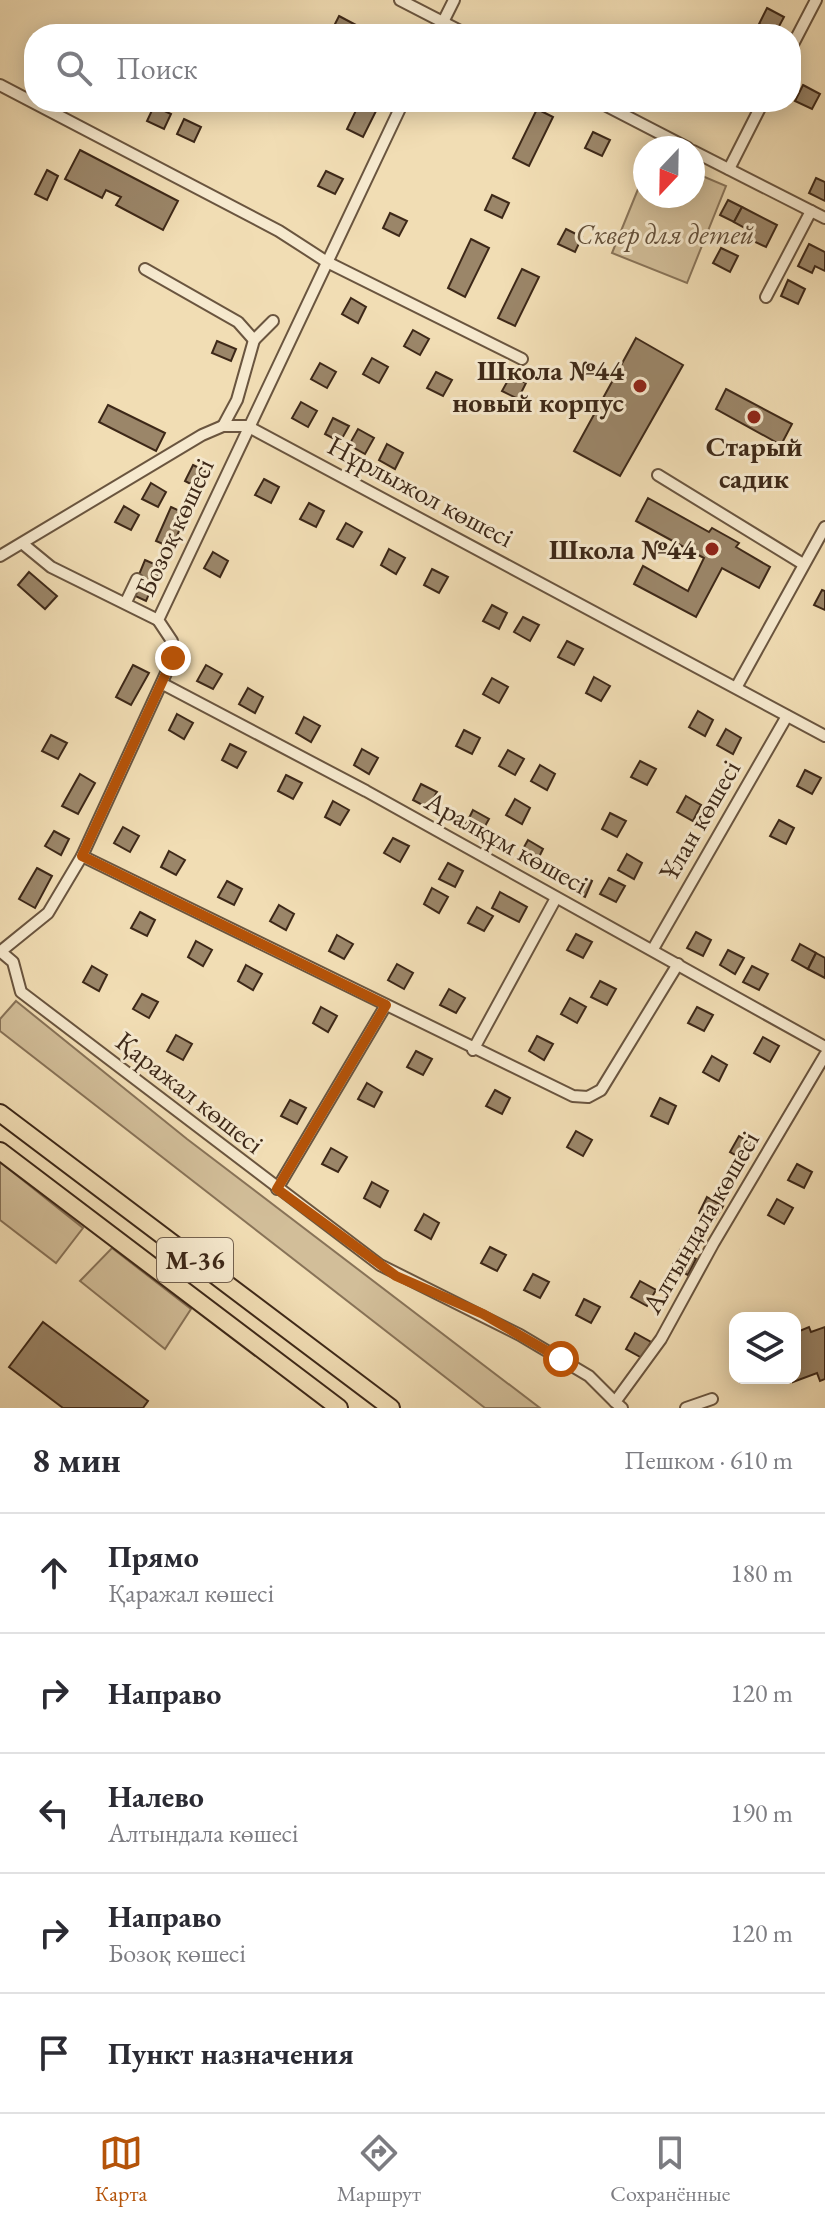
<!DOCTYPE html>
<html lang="ru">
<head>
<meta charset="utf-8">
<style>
	body { margin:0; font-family:"EB Garamond",serif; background:#f2f2f3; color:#2b2b33 }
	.controls { position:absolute; right:24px; bottom:24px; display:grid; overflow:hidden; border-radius:16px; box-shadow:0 4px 20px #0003 }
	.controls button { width:72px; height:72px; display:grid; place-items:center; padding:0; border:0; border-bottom:2px solid #e1e1e2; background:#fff; color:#2b2b33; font:40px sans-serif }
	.compass { position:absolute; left:633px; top:136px; width:72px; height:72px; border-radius:50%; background:#fff; box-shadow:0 4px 20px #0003; rotate:202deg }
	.stop { position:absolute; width:24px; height:24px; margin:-18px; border:6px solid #b45309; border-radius:50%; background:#fff }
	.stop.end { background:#b45309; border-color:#fff; box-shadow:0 2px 8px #0008 }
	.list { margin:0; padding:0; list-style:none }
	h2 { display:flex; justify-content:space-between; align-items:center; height:104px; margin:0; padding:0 32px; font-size:34px }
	h2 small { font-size:26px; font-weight:400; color:#7c7c81 }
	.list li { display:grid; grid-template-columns:52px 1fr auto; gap:24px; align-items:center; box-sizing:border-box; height:120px; padding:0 32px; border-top:2px solid #e1e1e2 }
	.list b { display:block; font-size:30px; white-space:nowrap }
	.list p { margin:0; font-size:26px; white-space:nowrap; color:#7c7c81 }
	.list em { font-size:26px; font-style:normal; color:#7c7c81 }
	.icon { flex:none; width:44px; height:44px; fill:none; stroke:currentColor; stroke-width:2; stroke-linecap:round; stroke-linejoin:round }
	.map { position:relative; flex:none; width:825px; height:1408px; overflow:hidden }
	.search { position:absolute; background:#fff; box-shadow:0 4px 20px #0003; left:24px; right:24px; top:24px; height:88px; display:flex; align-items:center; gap:20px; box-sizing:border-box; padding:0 28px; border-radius:32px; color:#7c7c81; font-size:30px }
	.sheet { height:704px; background:#fff }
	nav { display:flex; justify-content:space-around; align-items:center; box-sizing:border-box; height:112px; border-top:2px solid #e1e1e2; background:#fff; font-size:22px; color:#7c7c81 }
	nav a { display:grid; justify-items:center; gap:4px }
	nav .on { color:#b45309 }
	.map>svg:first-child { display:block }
</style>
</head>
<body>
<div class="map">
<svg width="825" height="1408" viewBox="0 0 825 1408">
	<rect width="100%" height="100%" fill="#f1ddb4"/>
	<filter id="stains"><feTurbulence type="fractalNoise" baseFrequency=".0025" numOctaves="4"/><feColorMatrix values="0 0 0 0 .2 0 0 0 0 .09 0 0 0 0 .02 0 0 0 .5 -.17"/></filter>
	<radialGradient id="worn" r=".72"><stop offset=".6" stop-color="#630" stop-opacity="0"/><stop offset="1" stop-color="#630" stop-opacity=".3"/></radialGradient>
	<g fill="#d2be99" stroke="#887358" stroke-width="2">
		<polygon points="645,172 645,196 693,196 693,172 726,186 687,283 612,253"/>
		<polygon points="16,1001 187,1139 540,1408 485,1408 0,1031 0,1019"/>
		<polygon points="0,1162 83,1228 56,1263 0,1220"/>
		<polygon points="112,1248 191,1309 165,1349 80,1281"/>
	</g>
	<g fill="#9b8669" stroke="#3d2818" stroke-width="2">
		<polygon points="767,8 784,17 776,32 759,24"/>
		<polygon points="339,16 356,25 351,34 331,32"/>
		<polygon points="803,85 820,94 812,109 795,101"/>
		<polygon points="360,102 379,105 363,137 347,129"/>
		<polygon points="154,106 171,114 164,129 147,121"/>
		<polygon points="537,109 553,117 529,166 513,158"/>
		<polygon points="184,119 201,127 194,142 177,134"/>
		<polygon points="593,132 610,140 602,156 585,148"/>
		<polygon points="80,150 178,201 163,230 116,205 121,197 106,190 102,198 65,179"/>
		<polygon points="47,170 58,176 47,200 35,194"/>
		<polygon points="326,171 343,179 335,194 318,186"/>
		<polygon points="816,178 825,182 825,201 809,193"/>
		<polygon points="492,195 509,203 502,218 485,210"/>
		<polygon points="728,200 742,207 734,222 720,215"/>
		<polygon points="742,207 777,225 766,247 749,239 752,232 734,222"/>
		<polygon points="390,213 407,221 399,236 383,228"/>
		<polygon points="566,229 582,237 575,252 558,244"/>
		<polygon points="471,239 489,248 465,297 448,288"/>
		<polygon points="809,244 825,252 825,271 815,266 812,273 798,266"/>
		<polygon points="721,248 738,256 730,272 713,263"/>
		<polygon points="522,269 539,277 515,326 498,318"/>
		<polygon points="788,280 805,289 798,304 781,296"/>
		<polygon points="351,298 366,307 358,323 342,314"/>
		<polygon points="413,330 429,339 420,355 404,346"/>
		<polygon points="636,338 683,365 620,476 574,451"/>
		<polygon points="217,341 236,349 231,361 212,353"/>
		<polygon points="372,358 388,367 379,383 363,374"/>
		<polygon points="320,363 336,372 327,388 311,379"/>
		<polygon points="436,372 452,380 443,396 427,388"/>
		<polygon points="511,375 526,383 518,399 502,391"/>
		<polygon points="726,389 792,424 781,445 716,409"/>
		<polygon points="301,402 317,411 308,427 292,418"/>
		<polygon points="108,405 165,433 156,451 99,422"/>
		<polygon points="333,418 349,426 340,442 325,434"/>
		<polygon points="358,429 374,438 365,454 349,445"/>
		<polygon points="387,444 403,453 395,469 379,460"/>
		<polygon points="193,465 209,473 200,489 185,481"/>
		<polygon points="264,479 279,487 271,503 255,495"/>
		<polygon points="151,483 166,492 158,507 142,499"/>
		<polygon points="648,498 709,532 712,528 739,543 736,547 770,567 759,588 722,568 696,617 634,584 643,566 688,591 704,558 636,521"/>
		<polygon points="309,503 324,511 316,527 300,519"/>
		<polygon points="124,506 139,515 131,530 115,522"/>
		<polygon points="171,507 186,514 172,548 156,541"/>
		<polygon points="346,523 362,532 353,547 337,539"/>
		<polygon points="389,549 405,558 396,574 381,565"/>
		<polygon points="213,552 228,561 220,577 204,568"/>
		<polygon points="145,560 161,567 146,601 131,594"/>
		<polygon points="432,569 448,577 439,593 424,585"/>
		<polygon points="29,572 57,596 45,609 18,585"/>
		<polygon points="822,590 825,591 825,610 814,605"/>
		<polygon points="492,605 507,613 499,629 483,621"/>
		<polygon points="523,617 539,625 530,641 514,632"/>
		<polygon points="567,641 583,649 574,665 558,657"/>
		<polygon points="133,665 149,673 131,705 116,697"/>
		<polygon points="206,665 222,674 213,689 197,681"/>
		<polygon points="594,677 610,686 601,701 586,693"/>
		<polygon points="492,678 508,687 499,703 483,694"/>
		<polygon points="248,688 263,697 255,713 239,704"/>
		<polygon points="698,711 713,720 705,736 689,727"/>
		<polygon points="177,714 193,723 184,739 169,730"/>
		<polygon points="304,717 320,726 311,742 296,733"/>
		<polygon points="726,729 741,738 733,754 717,745"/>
		<polygon points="464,730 480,738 472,754 456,746"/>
		<polygon points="51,735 67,743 58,759 42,751"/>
		<polygon points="230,744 246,752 237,768 222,760"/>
		<polygon points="362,749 378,758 369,774 354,765"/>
		<polygon points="508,750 524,759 515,775 499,766"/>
		<polygon points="640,761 656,769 647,785 631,777"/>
		<polygon points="540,765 555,774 547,790 531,781"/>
		<polygon points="805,770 821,778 812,794 797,786"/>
		<polygon points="80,774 95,783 78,814 62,806"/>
		<polygon points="286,775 302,783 293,799 278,791"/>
		<polygon points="421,784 437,792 428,808 413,800"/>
		<polygon points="686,796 701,805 693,821 677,812"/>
		<polygon points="515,799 530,808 522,824 506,815"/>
		<polygon points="333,801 349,810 340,825 325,817"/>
		<polygon points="473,810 489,819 480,835 465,826"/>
		<polygon points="610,813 626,821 617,837 602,829"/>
		<polygon points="779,820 794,828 786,844 770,836"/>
		<polygon points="123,827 139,836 130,852 114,843"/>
		<polygon points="54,831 69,839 61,855 45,846"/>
		<polygon points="393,838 409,846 400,862 384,853"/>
		<polygon points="528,840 543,849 535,865 519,856"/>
		<polygon points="169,851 185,860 176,875 161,867"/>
		<polygon points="627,854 642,863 634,879 618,870"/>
		<polygon points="448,863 463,871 455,887 439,879"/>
		<polygon points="37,868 52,876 35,908 19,899"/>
		<polygon points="584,877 592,881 585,897 576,893"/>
		<polygon points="609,878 625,886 616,902 600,894"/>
		<polygon points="227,881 242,889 234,905 218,897"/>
		<polygon points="432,888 448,897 439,913 424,904"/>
		<polygon points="500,892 527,907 519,922 492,908"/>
		<polygon points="279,905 294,914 286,930 270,921"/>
		<polygon points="477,907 493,916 484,931 468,923"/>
		<polygon points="140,912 155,920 147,936 131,928"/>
		<polygon points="696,932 711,940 703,956 687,948"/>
		<polygon points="576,934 592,942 583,958 567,950"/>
		<polygon points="337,935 353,944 344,959 329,951"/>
		<polygon points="196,941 212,950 203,966 188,957"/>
		<polygon points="800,944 816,953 808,969 792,960"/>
		<polygon points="728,950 744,958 735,974 720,965"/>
		<polygon points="816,953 825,958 825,978 808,969"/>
		<polygon points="397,964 413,973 404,989 388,980"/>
		<polygon points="246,965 262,974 253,990 238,981"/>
		<polygon points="92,966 107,975 99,991 83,982"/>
		<polygon points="752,966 768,974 759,990 743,982"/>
		<polygon points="600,981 616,989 607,1005 591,997"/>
		<polygon points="449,989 465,998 456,1013 440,1005"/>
		<polygon points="142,994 158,1002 149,1018 133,1009"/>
		<polygon points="570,998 586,1007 577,1023 561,1014"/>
		<polygon points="321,1007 337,1016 328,1032 313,1023"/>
		<polygon points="697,1007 713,1015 704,1031 688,1023"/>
		<polygon points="176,1035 192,1044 183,1060 167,1051"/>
		<polygon points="537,1036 553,1044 544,1060 529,1051"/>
		<polygon points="763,1037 779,1046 770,1062 754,1053"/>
		<polygon points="416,1051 432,1059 423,1075 407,1067"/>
		<polygon points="712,1056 727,1065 719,1081 703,1072"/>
		<polygon points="367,1083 382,1092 374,1107 358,1099"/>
		<polygon points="495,1090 510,1098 502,1114 486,1106"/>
		<polygon points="660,1098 676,1106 668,1124 651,1116"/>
		<polygon points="290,1100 306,1108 297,1124 281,1116"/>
		<polygon points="576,1131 592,1140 583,1156 567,1147"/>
		<polygon points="739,1136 755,1145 746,1161 730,1152"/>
		<polygon points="331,1148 347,1157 338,1172 322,1164"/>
		<polygon points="797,1164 812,1172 804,1188 788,1180"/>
		<polygon points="372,1182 388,1191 380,1207 364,1198"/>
		<polygon points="707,1197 723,1206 714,1221 699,1213"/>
		<polygon points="777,1199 793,1208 784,1224 768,1215"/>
		<polygon points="424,1214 439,1223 431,1239 415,1230"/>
		<polygon points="490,1247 506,1255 497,1271 481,1263"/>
		<polygon points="680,1250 696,1259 688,1275 672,1266"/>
		<polygon points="533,1274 549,1282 540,1298 524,1290"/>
		<polygon points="640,1281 656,1290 647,1306 631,1297"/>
		<polygon points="584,1299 600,1307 591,1323 576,1315"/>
		<polygon points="43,1322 148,1401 143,1408 63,1408 9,1367"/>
		<polygon points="809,1327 811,1332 825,1327 825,1379 820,1381 817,1373 793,1382 795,1343 800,1340 797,1332"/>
		<polygon points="635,1333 651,1342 642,1358 626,1349"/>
	</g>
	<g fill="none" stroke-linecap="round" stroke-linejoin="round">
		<defs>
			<g id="street">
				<polyline points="400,0 466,34"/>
				<polyline points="437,34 454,0"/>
				<polyline points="791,48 816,0"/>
				<polyline points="0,85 279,231 327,262 522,359"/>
				<polyline points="599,102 688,148"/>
				<polyline points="693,151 825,218"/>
				<polyline points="729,169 763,102"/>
				<polyline points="145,269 238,322 254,340 273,321"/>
				<polyline points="766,297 811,211"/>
				<polyline points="223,426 237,400 254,340"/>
				<polyline points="658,475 803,564"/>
				<polyline points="23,544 51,567 158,620"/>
				<polyline points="0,556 202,435 223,426 247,426 825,736"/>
				<polyline points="126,602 137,579"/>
				<polyline points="163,684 366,791 825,1047"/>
				<polyline points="737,686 825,527"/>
				<polyline points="82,856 573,1096 588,1097 601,1090 678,964"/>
				<polyline points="653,949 787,716"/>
				<polyline points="0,951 13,962 21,992 380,1265 520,1335 589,1376 615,1402"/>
				<polyline points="1,951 48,913 82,856 173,658 172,641 158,620 403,102"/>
				<polyline points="473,1050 556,898"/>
				<polyline points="277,1189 386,1005"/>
				<polyline points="622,1408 615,1402 661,1339 713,1244 825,1055"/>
				<polyline points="686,1408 712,1399"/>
			</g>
			<g id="primary">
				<polyline points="0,1113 391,1408"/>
				<polyline points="0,1151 339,1408"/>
			</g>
		</defs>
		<use href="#street" stroke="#6a553f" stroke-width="14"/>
		<use href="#primary" stroke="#3d2818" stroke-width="20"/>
		<use href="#street" stroke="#f6e9ce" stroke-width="10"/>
		<use href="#primary" stroke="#f1ddb4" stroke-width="16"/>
	</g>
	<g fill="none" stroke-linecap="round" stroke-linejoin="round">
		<polyline stroke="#b45309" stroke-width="10" points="173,658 82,856 386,1005 277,1189 396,1276 483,1314 561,1359"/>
	</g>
	<g fill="#8f2418" stroke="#f6e9ce" stroke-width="3">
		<circle cx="640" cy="386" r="8"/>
		<circle cx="754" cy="417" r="8"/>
		<circle cx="712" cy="549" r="8"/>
	</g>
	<g text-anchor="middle" stroke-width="6" stroke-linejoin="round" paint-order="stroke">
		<rect fill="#f6e9ce" stroke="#74624f" stroke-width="2" x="157" y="1238" width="76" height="44" rx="6"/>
		<g font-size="26" font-weight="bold" fill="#3d2818">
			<text x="195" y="1269">M-36</text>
		</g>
		<g font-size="28" font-style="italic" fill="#624e38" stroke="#f6e9ce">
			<text x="665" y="244">Сквер для детей</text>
		</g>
		<g font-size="28" font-weight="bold" fill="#3d2818" stroke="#f6e9ce" text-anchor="end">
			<text x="624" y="380">Школа №44<tspan x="624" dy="32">новый корпус</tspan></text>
			<text x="754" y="456" text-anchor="middle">Старый<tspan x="754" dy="32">садик</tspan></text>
			<text x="696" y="559">Школа №44</text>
		</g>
		<g font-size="28" fill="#3d2818" stroke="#f6e9ce">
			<text transform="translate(421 491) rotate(28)" y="10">Нұрлыжол көшесі</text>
			<text transform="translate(174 527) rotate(-65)" y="10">Бозоқ көшесі</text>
			<text transform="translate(699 820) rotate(-60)" y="10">Ұлан көшесі</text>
			<text transform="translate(507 842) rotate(29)" y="10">Аралқұм көшесі</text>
			<text transform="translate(190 1092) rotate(38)" y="10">Қаражал көшесі</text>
			<text transform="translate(700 1222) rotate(-60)" y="10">Алтындала көшесі</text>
		</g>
	</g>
	<rect width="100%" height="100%" filter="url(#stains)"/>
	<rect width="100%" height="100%" fill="url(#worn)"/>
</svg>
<div class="controls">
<button><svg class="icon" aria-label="layers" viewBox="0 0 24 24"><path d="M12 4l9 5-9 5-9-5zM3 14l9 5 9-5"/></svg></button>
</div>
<svg class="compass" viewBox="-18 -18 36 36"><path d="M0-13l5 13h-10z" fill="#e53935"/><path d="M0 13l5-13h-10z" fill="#7c7c81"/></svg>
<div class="stop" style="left:561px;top:1359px"></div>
<div class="stop end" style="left:173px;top:658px"></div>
<div class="search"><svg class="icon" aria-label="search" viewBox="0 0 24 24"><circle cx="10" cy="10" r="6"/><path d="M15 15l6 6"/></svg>Поиск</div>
</div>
<section class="sheet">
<h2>8 мин<small>Пешком · 610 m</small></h2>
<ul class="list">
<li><svg class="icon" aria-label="ahead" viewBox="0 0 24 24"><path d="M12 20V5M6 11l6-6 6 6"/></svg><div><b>Прямо</b><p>Қаражал көшесі</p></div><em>180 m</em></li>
<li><svg class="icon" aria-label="right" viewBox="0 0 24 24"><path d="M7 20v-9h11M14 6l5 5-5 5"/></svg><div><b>Направо</b></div><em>120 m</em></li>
<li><svg class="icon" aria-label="left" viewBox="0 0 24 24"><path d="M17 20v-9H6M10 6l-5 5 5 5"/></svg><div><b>Налево</b><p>Алтындала көшесі</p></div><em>190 m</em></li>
<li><svg class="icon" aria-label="right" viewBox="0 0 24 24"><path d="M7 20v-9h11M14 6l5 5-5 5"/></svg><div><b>Направо</b><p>Бозоқ көшесі</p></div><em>120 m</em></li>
<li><svg class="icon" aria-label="arrive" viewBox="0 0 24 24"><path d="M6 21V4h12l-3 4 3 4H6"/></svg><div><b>Пункт назначения</b></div></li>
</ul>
</section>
<nav>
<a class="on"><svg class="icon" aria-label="map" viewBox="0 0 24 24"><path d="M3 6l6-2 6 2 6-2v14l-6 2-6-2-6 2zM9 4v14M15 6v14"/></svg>Карта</a>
<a><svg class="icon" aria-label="directions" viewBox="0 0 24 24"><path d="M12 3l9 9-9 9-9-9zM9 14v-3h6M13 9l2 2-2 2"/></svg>Маршрут</a>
<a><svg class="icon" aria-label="saved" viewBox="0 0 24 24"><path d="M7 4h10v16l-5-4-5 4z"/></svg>Сохранённые</a>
</nav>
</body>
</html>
